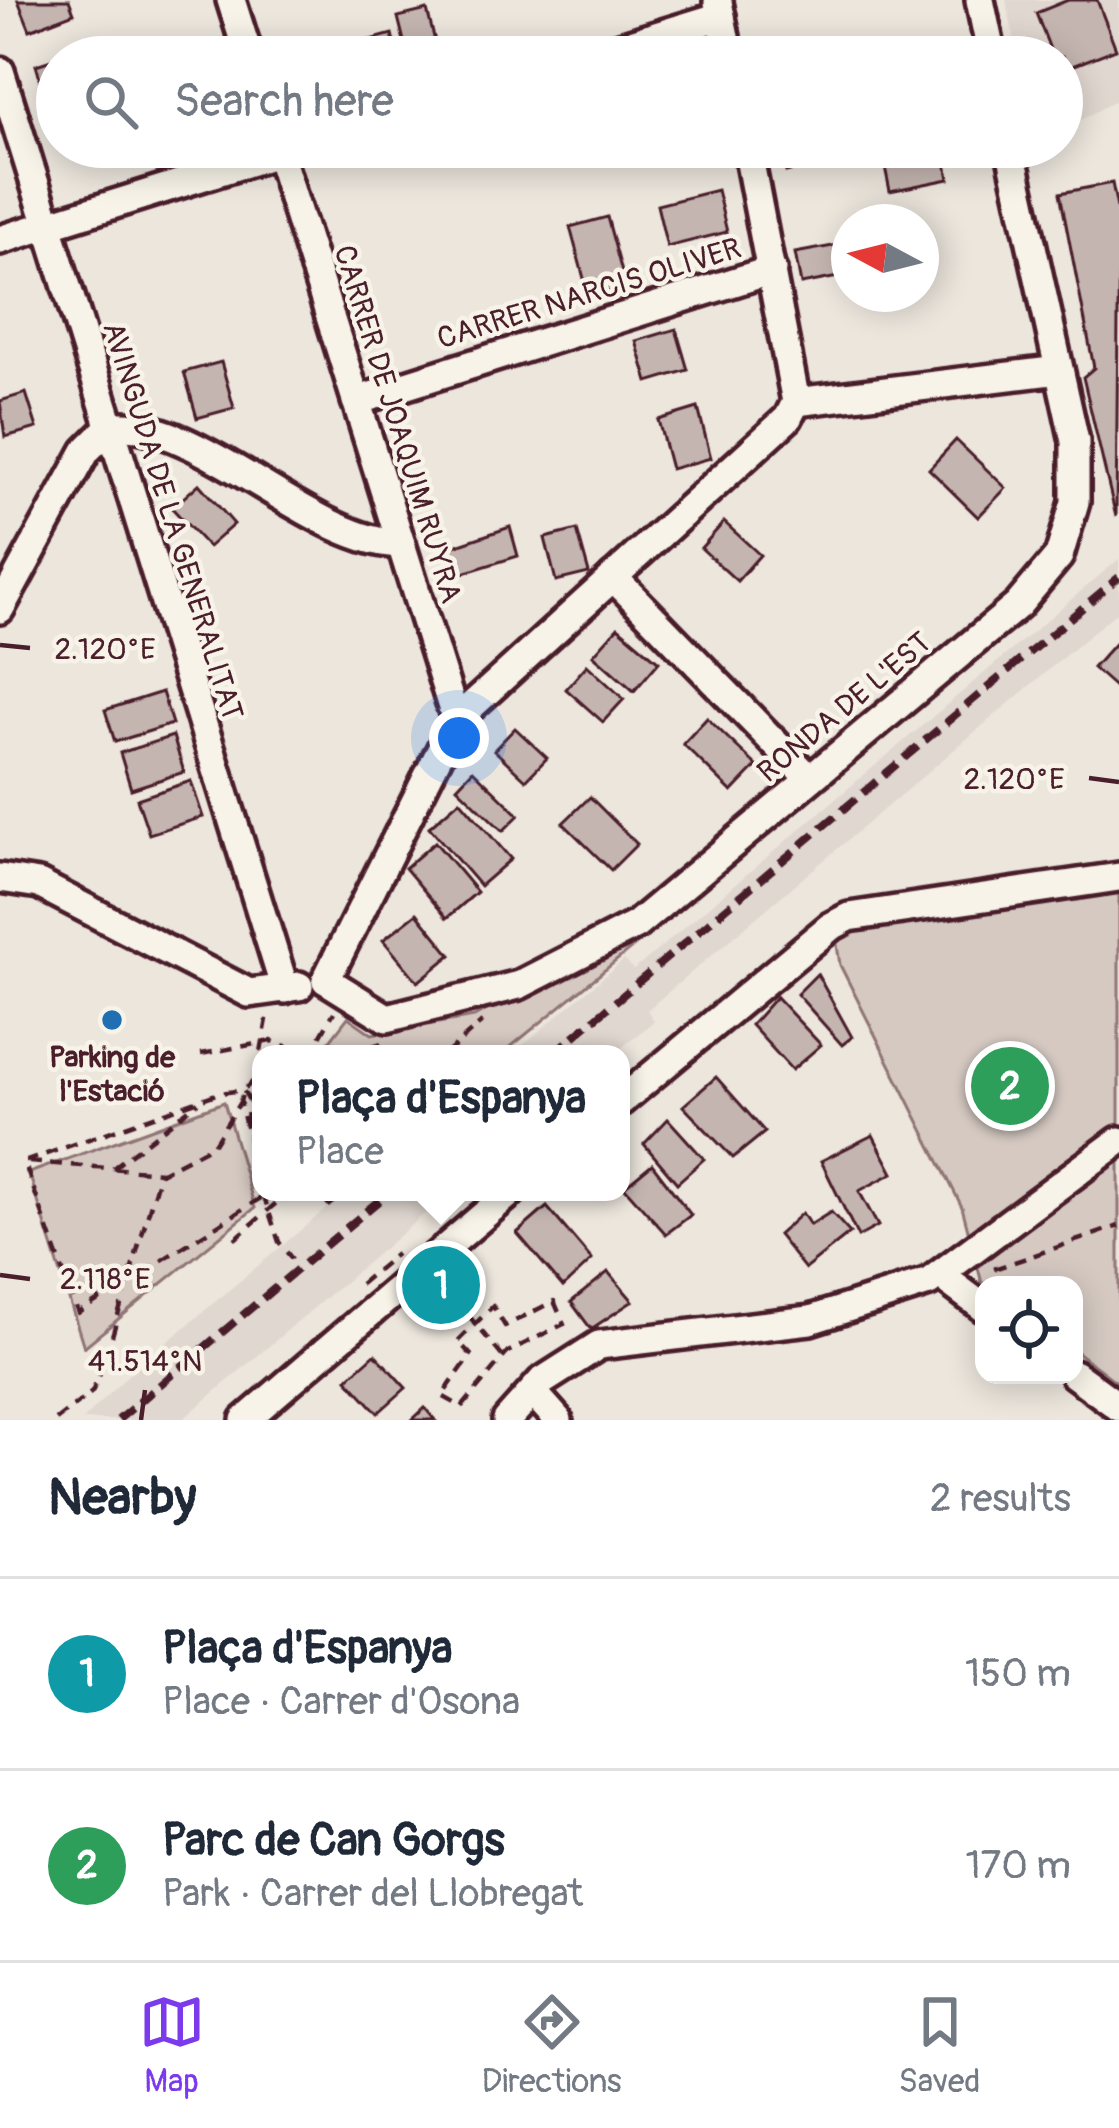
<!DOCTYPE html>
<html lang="en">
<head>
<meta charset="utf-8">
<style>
	body { margin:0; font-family:Pangolin,sans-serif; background:#f6f6f7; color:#1f2937 }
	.controls { position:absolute; right:36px; bottom:36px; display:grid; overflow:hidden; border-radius:24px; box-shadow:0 6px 30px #0003 }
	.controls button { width:108px; height:108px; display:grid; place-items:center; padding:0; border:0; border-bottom:3px solid #e0e1e3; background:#fff; color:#1f2937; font:60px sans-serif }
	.compass { position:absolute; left:831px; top:204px; width:108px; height:108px; border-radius:50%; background:#fff; box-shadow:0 6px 30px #0003; rotate:277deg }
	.you { position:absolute; left:459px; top:738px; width:42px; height:42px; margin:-30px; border:9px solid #fff; border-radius:50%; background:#1a73e8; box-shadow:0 0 0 18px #1a73e833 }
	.badge { display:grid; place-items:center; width:78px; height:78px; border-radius:50%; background:#7c3aed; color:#fff; font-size:39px; font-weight:700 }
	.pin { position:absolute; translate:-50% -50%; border:6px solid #fff; box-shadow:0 3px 12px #0006 }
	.popup { position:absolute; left:252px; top:1045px; width:378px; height:156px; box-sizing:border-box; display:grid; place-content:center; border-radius:24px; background:#fff; filter:drop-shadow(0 3px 9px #0005); font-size:39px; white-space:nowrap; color:#747a83 }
	.popup b { font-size:45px; color:#1f2937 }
	.popup::after { content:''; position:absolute; left:50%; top:100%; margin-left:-24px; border:24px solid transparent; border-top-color:#fff }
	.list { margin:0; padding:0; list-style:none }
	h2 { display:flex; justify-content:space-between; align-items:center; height:156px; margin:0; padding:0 48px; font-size:51px }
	h2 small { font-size:39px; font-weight:400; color:#747a83 }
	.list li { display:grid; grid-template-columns:78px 1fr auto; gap:36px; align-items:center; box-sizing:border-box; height:192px; padding:0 48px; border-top:3px solid #e0e1e3 }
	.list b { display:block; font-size:45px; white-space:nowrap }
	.list p { margin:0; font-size:39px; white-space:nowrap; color:#747a83 }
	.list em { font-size:39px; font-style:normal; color:#747a83 }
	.icon { flex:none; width:66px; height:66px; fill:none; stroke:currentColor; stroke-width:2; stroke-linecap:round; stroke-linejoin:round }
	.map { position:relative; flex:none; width:1119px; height:1420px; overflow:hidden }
	.search { position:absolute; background:#fff; box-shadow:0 6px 30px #0003; left:36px; right:36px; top:36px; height:132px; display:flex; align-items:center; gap:30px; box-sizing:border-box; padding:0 42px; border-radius:66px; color:#747a83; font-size:45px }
	.sheet { height:540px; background:#fff }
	nav { display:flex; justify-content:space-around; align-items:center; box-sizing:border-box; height:168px; border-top:3px solid #e0e1e3; background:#fff; font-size:33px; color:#747a83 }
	nav a { display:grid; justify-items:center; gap:6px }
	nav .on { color:#7c3aed }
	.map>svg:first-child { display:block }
</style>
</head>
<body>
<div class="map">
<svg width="1119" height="1420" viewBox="0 0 1119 1420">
	<rect width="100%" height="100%" fill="#ece6dd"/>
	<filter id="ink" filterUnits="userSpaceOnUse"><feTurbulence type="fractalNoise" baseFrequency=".00833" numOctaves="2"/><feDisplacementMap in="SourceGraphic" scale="24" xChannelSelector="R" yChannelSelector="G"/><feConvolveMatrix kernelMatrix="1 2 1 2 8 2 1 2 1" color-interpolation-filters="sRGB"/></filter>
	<g filter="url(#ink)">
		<g fill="#e0d7d0">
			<polygon points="1006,0 1119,0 1119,98 1062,131 1062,57 1018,57"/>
			<polygon points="1119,559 1119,610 647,1010 654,1021 614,1054 512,1054 624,960 634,970"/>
			<polygon points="346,1192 450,1192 182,1420 83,1420 128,1375"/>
		</g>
		<g fill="#d5c9c2" stroke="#907476" stroke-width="3">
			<polygon points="1119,866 1119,1384 1074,1350 1074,1285 982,1283 962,1207 840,965 832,911"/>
			<polygon points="655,917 660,925 502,1054 321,1052 348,1017 372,1034 474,1017"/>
			<polygon points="224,1102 255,1208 84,1347 29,1173"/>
		</g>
		<g fill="#c4b5b0" stroke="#4a1f2b" stroke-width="3">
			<polygon points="18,0 69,0 74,13 30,30"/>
			<polygon points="1068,0 1097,0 1116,49 1062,70 1062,57 1053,57 1036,13"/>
			<polygon points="427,10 439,57 408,57 398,17"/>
			<polygon points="392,34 398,57 363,57 359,43"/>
			<polygon points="108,42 112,57 61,57"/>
			<polygon points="57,58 57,116 52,118 36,65"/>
			<polygon points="780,147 839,147 842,159 786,172"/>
			<polygon points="943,147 949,179 890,191 883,157"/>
			<polygon points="1112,183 1119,218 1116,517 1083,377 1094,368 1060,193"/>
			<polygon points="717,190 727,232 667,247 657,205"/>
			<polygon points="607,217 626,287 589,297 570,227"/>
			<polygon points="849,243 849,275 801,284 795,253"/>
			<polygon points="676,329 688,370 648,382 636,341"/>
			<polygon points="221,362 234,408 197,418 184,372"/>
			<polygon points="26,393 37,428 5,437 0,401"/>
			<polygon points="698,408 711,458 671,469 658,420"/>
			<polygon points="956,440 1006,488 978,517 929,469"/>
			<polygon points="199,484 234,524 208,547 172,508"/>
			<polygon points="724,522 760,555 737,581 701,548"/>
			<polygon points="510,527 518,556 457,575 448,548"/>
			<polygon points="577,530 589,573 556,581 545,538"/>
			<polygon points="618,627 659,662 634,691 593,655"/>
			<polygon points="1119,639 1119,691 1093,668"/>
			<polygon points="587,665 624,699 603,722 566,689"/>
			<polygon points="162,692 172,724 115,742 105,710"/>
			<polygon points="707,718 757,766 732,792 683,744"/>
			<polygon points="515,728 547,758 526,780 494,750"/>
			<polygon points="173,736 184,772 131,789 120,753"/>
			<polygon points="473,770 519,815 503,831 457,787"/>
			<polygon points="191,781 203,817 149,834 137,799"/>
			<polygon points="590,797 637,844 611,870 563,823"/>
			<polygon points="460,800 511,859 480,886 429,827"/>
			<polygon points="435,842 477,892 447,918 405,868"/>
			<polygon points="417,913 451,955 418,982 383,940"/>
			<polygon points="817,974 852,1037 842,1045 797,994"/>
			<polygon points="776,997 821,1045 792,1070 751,1025"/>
			<polygon points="716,1077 765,1132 733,1158 683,1106"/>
			<polygon points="668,1119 704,1159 677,1183 644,1144"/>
			<polygon points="873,1135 893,1173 859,1191 878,1226 858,1237 821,1161"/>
			<polygon points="652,1164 691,1215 666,1234 624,1187"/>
			<polygon points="317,1192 346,1192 329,1206"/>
			<polygon points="547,1207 592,1260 563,1287 517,1233"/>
			<polygon points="831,1212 850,1233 805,1269 778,1235 802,1213 810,1225"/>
			<polygon points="608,1272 633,1301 591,1329 571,1302"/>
			<polygon points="375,1354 406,1388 378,1413 347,1379"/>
			<polygon points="425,1408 435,1420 412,1420"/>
		</g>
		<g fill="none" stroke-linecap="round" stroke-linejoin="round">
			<defs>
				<g id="minor">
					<polyline points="231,0 249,57"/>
					<polyline points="980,0 992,57"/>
					<polyline points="718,2 729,57"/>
					<polyline points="588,57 721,16"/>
					<polyline points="0,71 285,989"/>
					<polyline points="277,147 456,720"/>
					<polyline points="747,147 796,402"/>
					<polyline points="0,240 293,148"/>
					<polyline points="356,401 772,270"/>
					<polyline points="796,402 1059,370"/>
					<polyline points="613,577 808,777"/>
					<path d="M0,609L86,451L110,427C196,414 312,543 401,544"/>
					<polyline points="0,878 39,884 249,993 299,986"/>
					<polyline points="326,980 387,1018 519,985 636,925 1018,605 1059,556 1075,502 1075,441 1010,147"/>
					<polyline points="326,980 456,720 788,418 796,402"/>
					<polyline points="621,1101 830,927 849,917 1119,877"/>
					<polyline points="940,1275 984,1308"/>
					<polyline points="1074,1374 1119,1407"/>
					<polyline points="534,1393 558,1420"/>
					<polyline points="245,1420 511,1192"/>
					<polyline points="507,1420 541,1382 599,1345 810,1320 929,1282 1119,1141"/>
				</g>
			</defs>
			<use href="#minor" stroke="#4a1f2b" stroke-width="36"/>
			<g stroke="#4a1f2b" stroke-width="4.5" stroke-dasharray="12 9" stroke-linecap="butt">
				<polyline points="201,1054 272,1041 308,1054"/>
				<polyline points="310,1054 334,1012"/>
				<polyline points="350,1054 381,1043"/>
				<polyline points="446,1054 482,1022"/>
				<polyline points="261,1142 254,1109 243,1090 219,1093 24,1162 78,1313 264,1196"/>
				<polyline points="29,1162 162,1172"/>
				<polyline points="113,1168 198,1102"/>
				<polyline points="261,1189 240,1102 243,1090 256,1079 268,1014"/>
				<polyline points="263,1194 279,1242 292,1259"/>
				<polyline points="235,1239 289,1192"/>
				<polyline points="994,1269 1119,1226"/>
				<polyline points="441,1282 502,1356"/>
				<polyline points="360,1284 396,1254"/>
				<polygon points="554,1301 564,1324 508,1352 462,1407 442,1396 471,1355 458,1341 493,1306 505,1326"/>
				<polyline points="112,1336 160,1173 213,1145 240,1102 247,1111 254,1168"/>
				<polyline points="56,1420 92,1392 100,1374"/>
			</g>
			<use href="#minor" stroke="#f7f3e8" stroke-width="27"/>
			<g stroke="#4a1f2b" stroke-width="8" stroke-dasharray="18 9" stroke-linecap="butt">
				<polyline points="553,1054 1119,577"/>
				<polyline points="118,1420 389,1192"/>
			</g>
		</g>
	</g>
	<path fill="none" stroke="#4a1f2b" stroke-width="4.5" d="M0,645L30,648M1089,778L1119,782M0,1275L30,1279M141,1420L145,1390"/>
	<circle fill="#1f6fb2" stroke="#f7f3e8" stroke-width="4.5" cx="112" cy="1020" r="12"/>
	<g text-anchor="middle" stroke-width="9" stroke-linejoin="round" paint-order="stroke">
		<g font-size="30" fill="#4a1f2b" stroke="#f7f3e8">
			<text transform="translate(589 293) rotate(-17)" y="10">CARRER NARCIS OLIVER</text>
			<text transform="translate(398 424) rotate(73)" y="10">CARRER DE JOAQUIM RUYRA</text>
			<text transform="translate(173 521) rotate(73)" y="10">AVINGUDA DE LA GENERALITAT</text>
			<text transform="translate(844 707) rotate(-40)" y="10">RONDA DE L'EST</text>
		</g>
		<g font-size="30" font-weight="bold" fill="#4a1f2b" stroke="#f7f3e8">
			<text x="112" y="1067">Parking de<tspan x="112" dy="34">l'Estació</tspan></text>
		</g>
	</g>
	<g font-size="30" text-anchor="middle" fill="#4a1f2b" stroke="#f7f3e8" stroke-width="9" stroke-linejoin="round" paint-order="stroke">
		<text x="105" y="659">2.120°E</text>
		<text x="1014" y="789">2.120°E</text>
		<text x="105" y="1289">2.118°E</text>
		<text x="145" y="1371">41.514°N</text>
	</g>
</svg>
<div class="controls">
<button><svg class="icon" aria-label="locate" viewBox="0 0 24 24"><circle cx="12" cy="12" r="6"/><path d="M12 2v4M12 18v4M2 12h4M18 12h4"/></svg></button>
</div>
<svg class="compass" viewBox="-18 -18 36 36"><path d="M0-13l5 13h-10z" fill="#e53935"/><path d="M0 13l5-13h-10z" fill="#747a83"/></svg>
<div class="you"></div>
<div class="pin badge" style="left:441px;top:1285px;background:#0f9aa8">1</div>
<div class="popup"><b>Plaça d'Espanya</b>Place</div>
<div class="pin badge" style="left:1010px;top:1086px;background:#2e9e5b">2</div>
<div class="search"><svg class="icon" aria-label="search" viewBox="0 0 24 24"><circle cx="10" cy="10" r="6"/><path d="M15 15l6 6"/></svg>Search here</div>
</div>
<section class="sheet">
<h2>Nearby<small>2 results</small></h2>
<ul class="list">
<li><span class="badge" style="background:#0f9aa8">1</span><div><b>Plaça d'Espanya</b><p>Place · Carrer d'Osona</p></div><em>150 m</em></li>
<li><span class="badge" style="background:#2e9e5b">2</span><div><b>Parc de Can Gorgs</b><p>Park · Carrer del Llobregat</p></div><em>170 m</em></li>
</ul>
</section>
<nav>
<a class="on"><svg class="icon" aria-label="map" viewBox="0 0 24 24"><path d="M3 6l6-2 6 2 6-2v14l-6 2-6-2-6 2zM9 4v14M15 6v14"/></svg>Map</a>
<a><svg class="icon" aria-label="directions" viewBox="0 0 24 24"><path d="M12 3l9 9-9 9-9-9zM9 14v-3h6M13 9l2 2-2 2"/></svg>Directions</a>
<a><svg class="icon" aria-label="saved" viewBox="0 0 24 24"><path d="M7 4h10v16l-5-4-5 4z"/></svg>Saved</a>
</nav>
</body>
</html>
